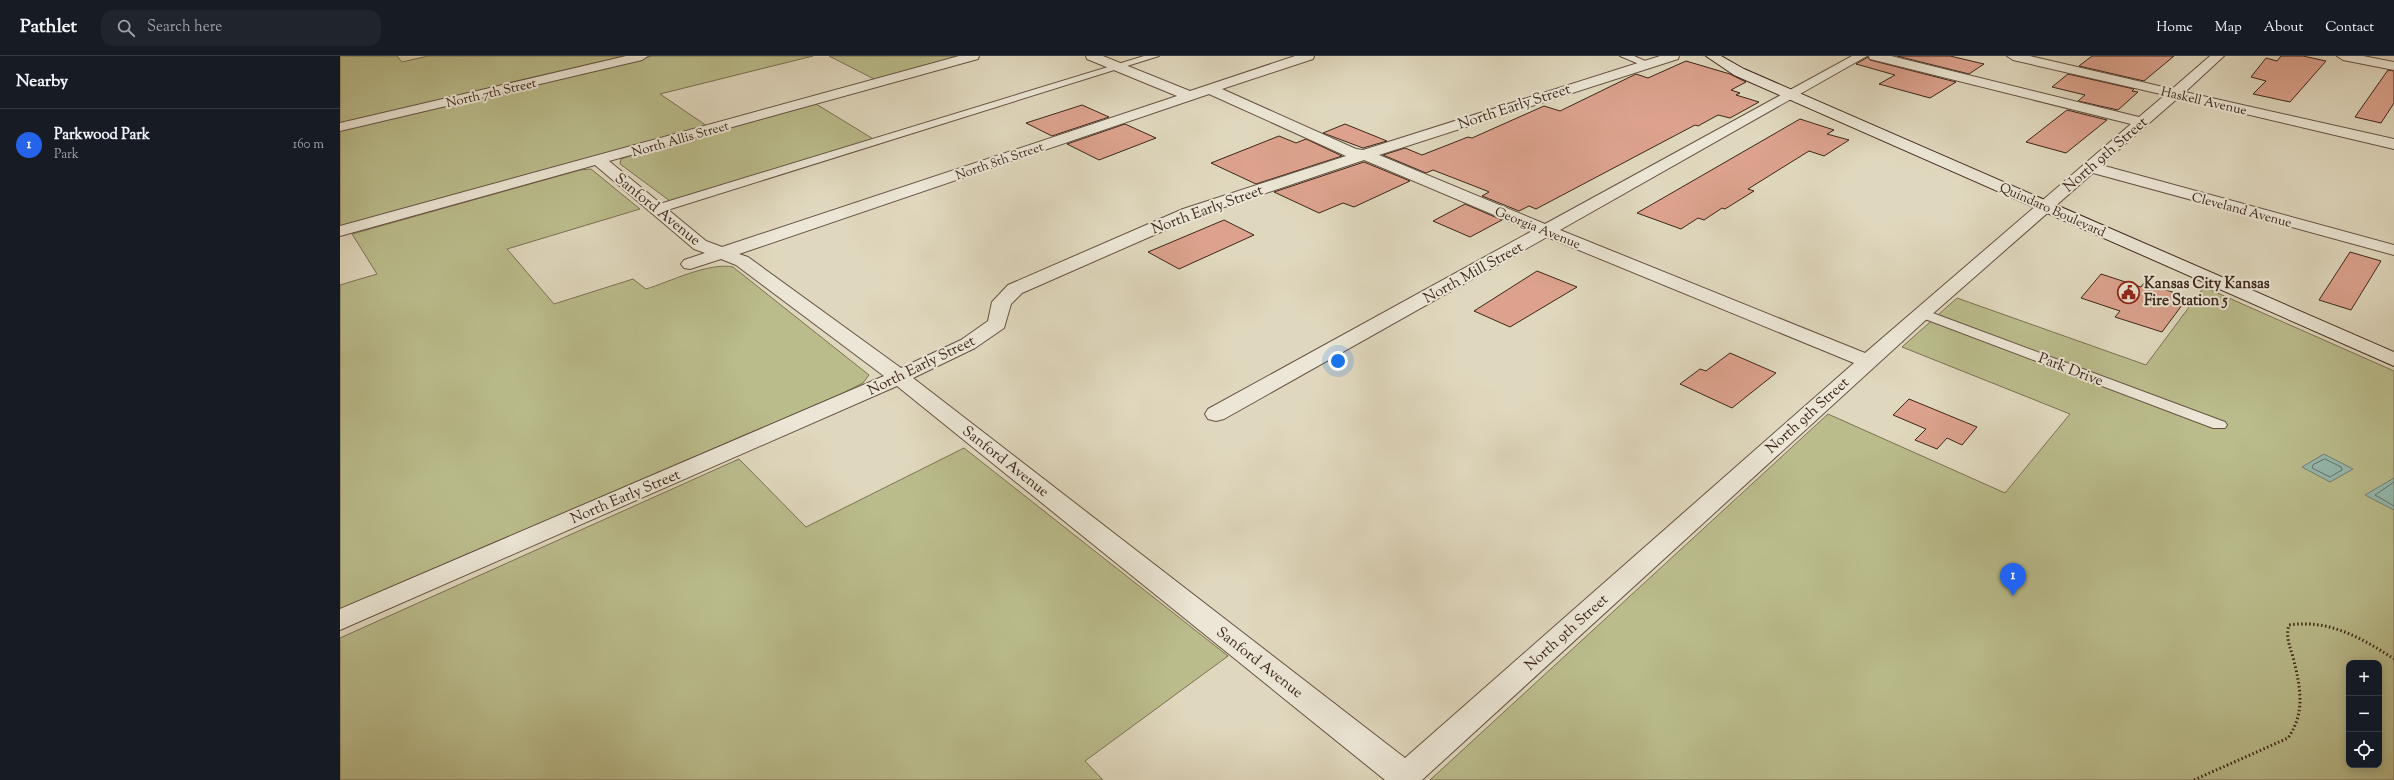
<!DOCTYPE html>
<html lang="en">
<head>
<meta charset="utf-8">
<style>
	body { margin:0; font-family:"Sorts Mill Goudy",serif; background:#20242c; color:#f1f3f6 }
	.controls { position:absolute; right:12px; bottom:12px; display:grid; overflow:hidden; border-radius:8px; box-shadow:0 2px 10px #0003 }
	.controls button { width:36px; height:36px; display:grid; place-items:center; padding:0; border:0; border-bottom:1px solid #363941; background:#171b24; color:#f1f3f6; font:20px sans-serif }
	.you { position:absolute; left:998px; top:305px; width:14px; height:14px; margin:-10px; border:3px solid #fff; border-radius:50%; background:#1a73e8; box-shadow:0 0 0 6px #1a73e833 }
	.badge { display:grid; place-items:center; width:26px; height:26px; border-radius:50%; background:#2563eb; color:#fff; font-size:13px; font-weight:700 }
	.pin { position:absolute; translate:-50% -33px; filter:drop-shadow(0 1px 2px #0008) }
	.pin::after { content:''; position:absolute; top:21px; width:14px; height:12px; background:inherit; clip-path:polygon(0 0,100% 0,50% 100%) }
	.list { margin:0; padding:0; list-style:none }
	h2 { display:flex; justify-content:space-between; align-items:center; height:52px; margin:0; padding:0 16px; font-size:17px }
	h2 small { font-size:13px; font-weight:400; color:#9ea1a6 }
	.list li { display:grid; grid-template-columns:26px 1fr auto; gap:12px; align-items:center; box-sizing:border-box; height:72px; padding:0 16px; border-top:1px solid #363941 }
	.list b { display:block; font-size:15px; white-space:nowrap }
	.list p { margin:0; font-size:13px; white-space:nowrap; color:#9ea1a6 }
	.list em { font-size:13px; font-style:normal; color:#9ea1a6 }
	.icon { flex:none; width:22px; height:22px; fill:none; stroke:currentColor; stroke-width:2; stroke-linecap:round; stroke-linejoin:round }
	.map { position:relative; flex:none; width:2054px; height:724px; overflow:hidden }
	header { display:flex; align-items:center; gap:24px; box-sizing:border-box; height:56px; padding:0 20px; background:#171b24; border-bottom:1px solid #363941 }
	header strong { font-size:19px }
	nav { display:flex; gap:22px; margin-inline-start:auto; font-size:14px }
	.search { width:280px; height:36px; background:#20242c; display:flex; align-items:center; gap:10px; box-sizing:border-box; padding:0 14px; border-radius:12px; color:#9ea1a6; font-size:15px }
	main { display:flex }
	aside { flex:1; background:#171b24 }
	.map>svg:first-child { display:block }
</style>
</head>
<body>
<header>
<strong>Pathlet</strong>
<div class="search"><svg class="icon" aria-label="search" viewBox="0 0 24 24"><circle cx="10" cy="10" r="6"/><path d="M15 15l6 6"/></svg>Search here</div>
<nav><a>Home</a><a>Map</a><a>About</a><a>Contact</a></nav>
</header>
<main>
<aside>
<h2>Nearby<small></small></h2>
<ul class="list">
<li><span class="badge">1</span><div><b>Parkwood Park</b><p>Park</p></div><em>160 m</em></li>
</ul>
</aside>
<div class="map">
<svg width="2054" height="724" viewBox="0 0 2054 724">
	<rect width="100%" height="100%" fill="#e0d8be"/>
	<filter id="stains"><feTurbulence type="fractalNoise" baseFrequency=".005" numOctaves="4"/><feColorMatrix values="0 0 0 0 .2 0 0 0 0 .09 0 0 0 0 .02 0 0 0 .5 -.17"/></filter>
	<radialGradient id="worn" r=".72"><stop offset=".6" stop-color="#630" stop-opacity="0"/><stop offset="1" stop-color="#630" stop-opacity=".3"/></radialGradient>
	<g fill="#babc8c" stroke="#7c7152" fill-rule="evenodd">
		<polygon points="0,0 57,0 62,6 88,0 287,0 0,67"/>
		<polygon points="312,0 473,0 320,38 367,70 0,171 0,74"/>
		<polygon points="489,0 622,0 536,24"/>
		<polygon points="476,48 535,84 330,145 280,108 281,103 292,99"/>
		<path d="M251,113L300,153L167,193L214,248L293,223L306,233C329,226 369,206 393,211L529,319L523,327L503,337L0,553V229L37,218L12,178L240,114Z"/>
		<path d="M1864,231L2054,315V724H1090L1488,358L1665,437L1730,358L1562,291L1617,242L1806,309ZM2009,607H2039V709H2009Z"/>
		<polygon points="624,392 888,600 745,705 763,724 0,724 0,582 399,403 466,471"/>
	</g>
	<g fill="#94bab0" stroke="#717f74">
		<polygon points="1984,398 2013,413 1990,426 1962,411"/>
		<polygon points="2054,422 2054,454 2025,439"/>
	</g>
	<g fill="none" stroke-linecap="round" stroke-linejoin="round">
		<g stroke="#687064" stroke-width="1">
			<polygon points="1985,403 2001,411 2002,414 1990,421 1972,412 1973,409"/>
			<polyline points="2054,426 2035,439 2054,450"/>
		</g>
	</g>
	<g fill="#dca28d" stroke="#3d2619">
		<polygon points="1557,0 1610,0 1644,8 1629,18"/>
		<polygon points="1752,0 1834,0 1804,25 1739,10"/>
		<polygon points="1941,0 1963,0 1986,5 1950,46 1913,38 1926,25 1911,21 1926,2 1937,5"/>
		<polygon points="1528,1 1530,4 1616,26 1590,42 1539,28 1555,19 1516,8"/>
		<polygon points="1346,5 1390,18 1406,26 1391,34 1400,37 1396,39 1419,46 1390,62 1378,59 1358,70 1355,69 1196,153 1189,150 1179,155 1142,140 1149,136 1147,135 1093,114 1086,117 1043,99 1065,92 1082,99 1128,81 1132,82 1204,50 1220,55 1296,18 1308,22"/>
		<polygon points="2048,14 2054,15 2054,47 2041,67 2015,61"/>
		<polygon points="1728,18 1794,33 1792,35 1798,36 1778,54 1738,45 1745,39 1712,31"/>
		<polygon points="742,49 769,61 712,80 686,67"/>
		<polygon points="1727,54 1767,64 1726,97 1686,86"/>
		<polygon points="1460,63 1494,74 1487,78 1509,84 1484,100 1469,95 1408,133 1414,135 1385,153 1382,152 1364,164 1358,162 1341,173 1297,157"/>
		<polygon points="785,68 816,82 759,104 727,88"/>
		<polygon points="1005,68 1047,85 1023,92 983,77"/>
		<polygon points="939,80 956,87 966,83 1002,100 916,128 871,107"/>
		<polygon points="1024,106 1070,125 1014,151 1003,147 979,157 934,136"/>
		<polygon points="1125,148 1162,164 1130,181 1093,165"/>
		<polygon points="884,164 914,179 839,213 808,196"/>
		<polygon points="2010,196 2041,205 2011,254 1979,244"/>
		<polygon points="1197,215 1237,231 1170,271 1134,255"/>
		<polygon points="1761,218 1801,231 1804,227 1848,241 1822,276 1775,261 1780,255 1741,242"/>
		<polygon points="1390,297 1436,317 1392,352 1340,328 1360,313 1366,315"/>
		<polygon points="1569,343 1637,371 1622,389 1607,382 1597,393 1575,384 1586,373 1553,359"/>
	</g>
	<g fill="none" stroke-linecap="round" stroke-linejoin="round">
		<defs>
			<g id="service">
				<polygon points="804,0 819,0 321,156 317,157 311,153 313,150"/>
				<polygon points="1280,0 1294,0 1312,8 1304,10"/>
				<polygon points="1582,253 1885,366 1887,369 1885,372 1873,372 1577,260 1575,257"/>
			</g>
			<g id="minor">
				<polygon points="286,0 308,0 302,4 0,75 0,67"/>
				<path d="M619,0H639L638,3L269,105L366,185L382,191L837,40L747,3L746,0H763L850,35L955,0H974L973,3L882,33L1016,93L1023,94L1320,0H1339L1338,3L1039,99L1205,168L1512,0H1527L1220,174L1525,297L1791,68L1530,3L1529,0H1551L1799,61L1825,39L1673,4L1667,0H1690L1832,33L1870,0H1884L1845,36L2054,83V93L1838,42L1761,109L2054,189V199L1753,117L1589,261L1082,724H1045L557,330L0,574V553L544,320L396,209L381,203L350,213L344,212L341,208L344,204L365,197L354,193L255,109L0,180V170ZM869,38L1006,100L843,153L668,229L652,246L648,265L621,284L561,312L408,201L399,198ZM1024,104L1192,175L868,353L865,358L868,363L876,365L884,363L1207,181L1514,307L1065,702L573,322L635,292L664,272L671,248L682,237L855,161Z"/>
				<polygon points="1997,0 2023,0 2054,6 2054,14 2003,4"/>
			</g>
			<polygon id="secondary" points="1366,0 1381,0 1404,13 2054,296 2054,310 1394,19"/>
		</defs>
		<use href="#service" stroke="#665242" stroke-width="2"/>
		<use href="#minor" stroke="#665242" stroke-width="2"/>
		<use href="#secondary" stroke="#3d2619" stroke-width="2"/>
		<path stroke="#3d2619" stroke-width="3" stroke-dasharray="1.5 2.5" stroke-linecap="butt" d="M1854,724L1948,682C1965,657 1961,634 1954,605C1951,592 1945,582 1949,569C1989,563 2022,582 2054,603"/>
		<use href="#service" fill="#ebe6d5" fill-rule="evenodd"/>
		<use href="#minor" fill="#ebe6d5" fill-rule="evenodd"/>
		<use href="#secondary" fill="#ebe6d5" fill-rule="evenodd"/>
	</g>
	<defs>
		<symbol id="civic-ring" viewBox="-11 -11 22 22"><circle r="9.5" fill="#ebe6d5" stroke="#8f2418" stroke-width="1.5"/><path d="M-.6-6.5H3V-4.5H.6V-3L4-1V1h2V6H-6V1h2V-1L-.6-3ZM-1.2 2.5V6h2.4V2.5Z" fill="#8f2418"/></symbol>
	</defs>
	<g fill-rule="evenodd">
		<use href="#civic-ring" x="1776" y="224" width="25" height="25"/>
	</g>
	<g text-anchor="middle" stroke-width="4" stroke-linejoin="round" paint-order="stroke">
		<g font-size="13" fill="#3d2619" stroke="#ebe6d5">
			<text transform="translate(151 36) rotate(-13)" y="5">North 7th Street</text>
			<text transform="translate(1864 44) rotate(13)" y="5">Haskell Avenue</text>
			<text transform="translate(340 82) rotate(-16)" y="5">North Allis Street</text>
			<text transform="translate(659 104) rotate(-19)" y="5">North 8th Street</text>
			<text transform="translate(1713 153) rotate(24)" y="5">Quindaro Boulevard</text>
			<text transform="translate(1902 153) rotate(15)" y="5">Cleveland Avenue</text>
			<text transform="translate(1198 171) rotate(22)" y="5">Georgia Avenue</text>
		</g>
		<g font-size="15" fill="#3d2619" stroke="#ebe6d5">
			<text transform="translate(1174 50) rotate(-18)" y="5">North Early Street</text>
			<text transform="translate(1765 98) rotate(-41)" y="5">North 9th Street</text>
			<text transform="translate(318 153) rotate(39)" y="5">Sanford Avenue</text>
			<text transform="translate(867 153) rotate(-20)" y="5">North Early Street</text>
			<text transform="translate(1133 216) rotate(-29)" y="5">North Mill Street</text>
			<text transform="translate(581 309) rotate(-26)" y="5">North Early Street</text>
			<text transform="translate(1731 313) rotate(21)" y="5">Park Drive</text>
			<text transform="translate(1467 359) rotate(-42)" y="5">North 9th Street</text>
			<text transform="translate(666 405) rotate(38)" y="5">Sanford Avenue</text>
			<text transform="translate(285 440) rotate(-23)" y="5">North Early Street</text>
			<text transform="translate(1226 576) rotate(-42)" y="5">North 9th Street</text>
			<text transform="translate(920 606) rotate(38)" y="5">Sanford Avenue</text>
		</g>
		<g font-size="15" font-weight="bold" fill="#3d2619" stroke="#ebe6d5" text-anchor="start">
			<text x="1804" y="232">Kansas City Kansas<tspan x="1804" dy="17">Fire Station 5</tspan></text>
		</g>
	</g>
	<rect width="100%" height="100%" filter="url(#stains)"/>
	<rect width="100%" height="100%" fill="url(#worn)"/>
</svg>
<div class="controls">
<button>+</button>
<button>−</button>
<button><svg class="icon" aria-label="locate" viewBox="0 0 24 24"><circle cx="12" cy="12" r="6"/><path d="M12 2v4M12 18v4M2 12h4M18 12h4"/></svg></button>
</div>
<div class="you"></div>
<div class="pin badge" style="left:1673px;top:540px">1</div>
</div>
</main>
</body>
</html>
